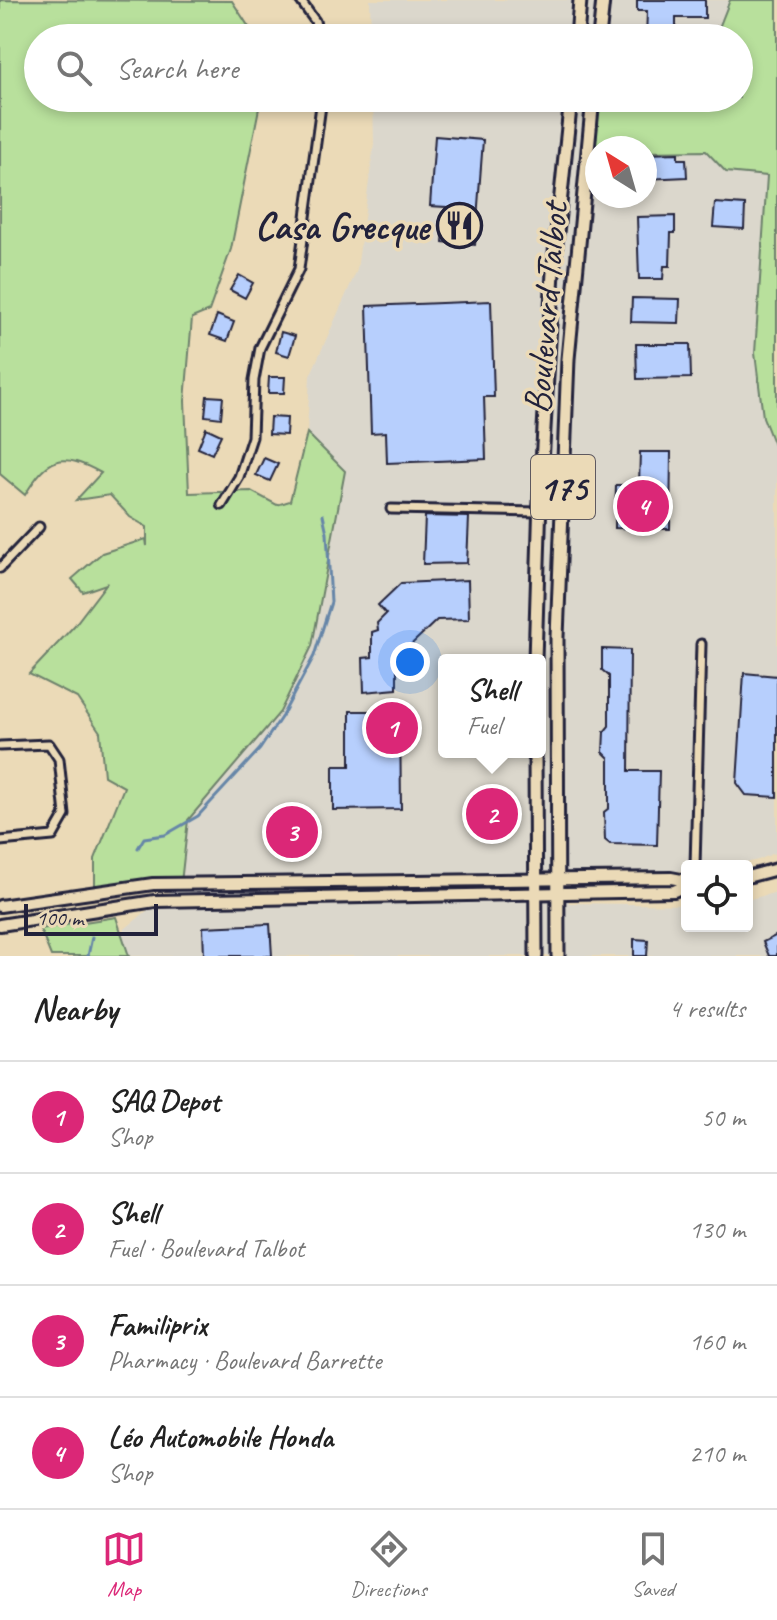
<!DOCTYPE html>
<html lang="en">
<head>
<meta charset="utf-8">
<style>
	body { margin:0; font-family:Caveat,sans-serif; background:#f6f6f6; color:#222 }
	.controls { position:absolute; right:24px; bottom:24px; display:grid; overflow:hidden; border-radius:8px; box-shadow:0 4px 12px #0003 }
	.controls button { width:72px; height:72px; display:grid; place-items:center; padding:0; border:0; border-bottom:2px solid #e0e0e0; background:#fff; color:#222; font:40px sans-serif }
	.compass { position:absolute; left:585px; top:136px; width:72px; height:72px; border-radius:50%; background:#fff; box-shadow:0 4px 12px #0003; rotate:323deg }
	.scale { position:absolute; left:24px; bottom:20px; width:134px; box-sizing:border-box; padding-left:8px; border:4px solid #22223b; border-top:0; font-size:22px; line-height:28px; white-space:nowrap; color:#22223b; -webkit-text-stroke:6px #ebdab7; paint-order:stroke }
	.you { position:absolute; left:410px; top:662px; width:28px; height:28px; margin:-20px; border:6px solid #fff; border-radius:50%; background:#1a73e8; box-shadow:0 0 0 12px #1a73e833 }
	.badge { display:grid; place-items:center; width:52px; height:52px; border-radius:50%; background:#db2777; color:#fff; font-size:26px; font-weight:700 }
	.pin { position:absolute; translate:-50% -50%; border:4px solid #fff; box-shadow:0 2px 8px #0006 }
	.popup { position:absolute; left:438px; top:654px; width:108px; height:104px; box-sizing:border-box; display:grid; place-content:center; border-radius:8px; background:#fff; filter:drop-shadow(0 2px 6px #0005); font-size:26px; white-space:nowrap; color:#767676 }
	.popup b { font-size:30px; color:#222 }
	.popup::after { content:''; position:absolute; left:50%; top:100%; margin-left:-16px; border:16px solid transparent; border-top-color:#fff }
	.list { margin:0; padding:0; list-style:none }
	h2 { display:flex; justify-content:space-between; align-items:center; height:104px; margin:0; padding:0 32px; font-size:34px }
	h2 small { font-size:26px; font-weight:400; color:#767676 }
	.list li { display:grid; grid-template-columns:52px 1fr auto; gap:24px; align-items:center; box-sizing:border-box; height:112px; padding:0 32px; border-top:2px solid #e0e0e0 }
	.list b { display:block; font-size:30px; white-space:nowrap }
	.list p { margin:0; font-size:26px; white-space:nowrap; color:#767676 }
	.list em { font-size:26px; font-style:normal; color:#767676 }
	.icon { flex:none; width:44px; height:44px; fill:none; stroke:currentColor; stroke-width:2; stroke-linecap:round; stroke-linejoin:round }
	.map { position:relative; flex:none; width:777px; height:956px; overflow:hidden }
	.search { position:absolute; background:#fff; box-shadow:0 4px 12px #0003; left:24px; right:24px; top:24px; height:88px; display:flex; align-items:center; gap:20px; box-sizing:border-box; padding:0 28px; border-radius:44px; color:#767676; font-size:30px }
	.sheet { height:552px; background:#fff }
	nav { display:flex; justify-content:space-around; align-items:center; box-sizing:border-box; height:112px; border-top:2px solid #e0e0e0; background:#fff; font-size:22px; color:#767676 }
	nav a { display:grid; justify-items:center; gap:4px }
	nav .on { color:#db2777 }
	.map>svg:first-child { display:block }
</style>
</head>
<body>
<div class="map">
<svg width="777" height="956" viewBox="0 0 777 956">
	<rect width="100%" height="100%" fill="#ebdab7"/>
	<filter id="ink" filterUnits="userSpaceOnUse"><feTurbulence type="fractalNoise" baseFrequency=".0125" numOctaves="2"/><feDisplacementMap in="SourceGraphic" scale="16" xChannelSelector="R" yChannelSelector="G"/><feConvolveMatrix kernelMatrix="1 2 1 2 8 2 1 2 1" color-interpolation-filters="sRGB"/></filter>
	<g filter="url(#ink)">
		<g fill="#dbd7cc" fill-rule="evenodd">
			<polygon points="370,0 730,0 715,38 371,38"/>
			<path d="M373,98H594L588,154H597V196H645V152L706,151L726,172L767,176L755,353L763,417L777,453V852L758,860L733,866H687V871L561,873L569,903L687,905V926H747V900L777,892V956H129L121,932L181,883L188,820L280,712L345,472L307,433L310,376L357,270L374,144ZM444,660H540V752H444Z"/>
		</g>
		<g fill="#b8e09c" stroke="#6d816c" stroke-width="2">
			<path d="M0,0L232,1L256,38H38V98H261L231,249L209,311L192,318L185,401L189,493L251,491L277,505L290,501L307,433L345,471L312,646L280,712L188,820L181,883L95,890V859L124,787L104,776L100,732L77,698L29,674L74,626L106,584L83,592L72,579L102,553L146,539L147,546V527L130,517L110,495L76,500L101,473C61,451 48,457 25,495L0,474Z"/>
			<polygon points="730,0 777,0 777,453 763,417 755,353 767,176 726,172 706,151 645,152 645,148 597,148 597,154 587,154 594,98 739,98 739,38 715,38"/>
			<polygon points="116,917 129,956 51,956 40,929"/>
		</g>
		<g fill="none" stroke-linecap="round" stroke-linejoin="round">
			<g stroke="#6686a8" stroke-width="3">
				<polyline points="138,848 144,838 165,835 198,816 260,749 282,716 314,656 331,602 327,533 323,515"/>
				<polyline points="88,956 92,937"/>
			</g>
		</g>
		<g fill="#b7cffd" stroke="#22223b" stroke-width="2">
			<polygon points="637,0 705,0 705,18 676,18 676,38 646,38 647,11 637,11"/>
			<polygon points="435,136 483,140 475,245 443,242 446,207 430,206"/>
			<polygon points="678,153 678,159 686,159 687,177 645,179 645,154"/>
			<polygon points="715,203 745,205 744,229 713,227"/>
			<polygon points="675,216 675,233 671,233 670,266 664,266 663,279 639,279 637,217"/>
			<polygon points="239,275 253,283 245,298 230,290"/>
			<polygon points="632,298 680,299 679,323 631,322"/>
			<polygon points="491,301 494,397 484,397 486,459 387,463 386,432 371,433 367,306"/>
			<polygon points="217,315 234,322 227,341 210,335"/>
			<polygon points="281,332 295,336 289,356 276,352"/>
			<polygon points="636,344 690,344 691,378 637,379"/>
			<polygon points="269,377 285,377 284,393 268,393"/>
			<polygon points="207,396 223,397 221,418 205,416"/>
			<polygon points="270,417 287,418 286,435 269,434"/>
			<polygon points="206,428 221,435 212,454 198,448"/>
			<polygon points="640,452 671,452 670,529 615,528 616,485 639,485"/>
			<polygon points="264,458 278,464 270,481 256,475"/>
			<polygon points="425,516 469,517 467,563 423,564"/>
			<polygon points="468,580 469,619 437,620 397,658 397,689 364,692 363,658 372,657 372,632 378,630 377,623 386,614 378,605 401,583"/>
			<polygon points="602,649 630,650 629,771 659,771 657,845 610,844 605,840 604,812 609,808 609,758 603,752 604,732 609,726 609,676 602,670"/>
			<polygon points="744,673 777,676 777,797 746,795 737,783"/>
			<polygon points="350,711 400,711 401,809 333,810 333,766 350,766"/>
			<polygon points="474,792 488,792 489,805 509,805 509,822 474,822"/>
			<polygon points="288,808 288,813 309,812 310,850 274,851 273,813 279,813 279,809"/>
			<polygon points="270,924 272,956 204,956 203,927"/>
			<polygon points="777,935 777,956 769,956 763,942"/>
			<polygon points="634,939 648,940 647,956 634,956"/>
		</g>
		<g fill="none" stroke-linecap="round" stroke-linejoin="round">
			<defs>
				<g id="street">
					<polyline points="300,0 315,21 319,38"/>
					<polyline points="222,505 239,477 252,437 254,380 260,348 299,269 322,98"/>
					<polyline points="391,509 540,512"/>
					<polyline points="0,568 39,527"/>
					<polyline points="0,746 49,744 59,759 65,815 53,836 0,841"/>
					<polyline points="695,866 701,644"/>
				</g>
				<g id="secondary">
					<polyline points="747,877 777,869"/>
					<polyline points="0,906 153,884 671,878 687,881"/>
					<polyline points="0,925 155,901 674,891 687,885"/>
				</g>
				<g id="primary">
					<polyline points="577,38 580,0"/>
					<polyline points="599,38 603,0"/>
					<polyline points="535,660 540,498 553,272 571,98"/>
					<polyline points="535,752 536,956"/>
					<polyline points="558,956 557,637 568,359 593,98"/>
				</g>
			</defs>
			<use href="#street" stroke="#22223b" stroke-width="13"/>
			<use href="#secondary" stroke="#22223b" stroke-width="16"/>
			<use href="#primary" stroke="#22223b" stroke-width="17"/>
			<use href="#street" stroke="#ebdab7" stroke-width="7"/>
			<use href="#secondary" stroke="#ebdab7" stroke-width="10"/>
			<use href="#primary" stroke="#ebdab7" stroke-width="11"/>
		</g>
	</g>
	<defs>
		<symbol id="restaurant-ring" viewBox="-11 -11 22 22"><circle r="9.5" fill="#ebdab7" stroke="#22223b" stroke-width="1.5"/><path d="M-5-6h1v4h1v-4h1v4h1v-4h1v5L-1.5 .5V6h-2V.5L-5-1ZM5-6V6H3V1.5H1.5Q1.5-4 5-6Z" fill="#22223b"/></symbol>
	</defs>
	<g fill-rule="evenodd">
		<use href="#restaurant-ring" x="434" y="200" width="51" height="51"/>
	</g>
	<g text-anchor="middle" stroke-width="7" stroke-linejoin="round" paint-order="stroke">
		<rect fill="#ebdab7" stroke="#5e5960" stroke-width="2" x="531" y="455" width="64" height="64" rx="6"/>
		<g font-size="36" font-weight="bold" fill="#22223b">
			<text x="563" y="500">175</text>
		</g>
		<g font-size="38" font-weight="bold" fill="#22223b" stroke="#ebdab7" text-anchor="end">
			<text x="429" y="239">Casa Grecque</text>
		</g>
		<g font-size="38" fill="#22223b" stroke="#ebdab7">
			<text transform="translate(545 308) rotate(-85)" y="13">Boulevard Talbot</text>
		</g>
	</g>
</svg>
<div class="controls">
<button><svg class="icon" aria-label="locate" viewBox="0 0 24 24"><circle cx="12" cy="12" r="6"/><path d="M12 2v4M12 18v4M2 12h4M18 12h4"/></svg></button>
</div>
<svg class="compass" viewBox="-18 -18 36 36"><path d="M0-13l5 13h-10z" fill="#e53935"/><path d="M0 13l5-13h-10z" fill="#767676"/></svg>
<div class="scale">100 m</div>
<div class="you"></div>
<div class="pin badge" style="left:392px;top:728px">1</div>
<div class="pin badge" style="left:492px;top:814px">2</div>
<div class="popup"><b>Shell</b>Fuel</div>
<div class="pin badge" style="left:292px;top:832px">3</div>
<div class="pin badge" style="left:643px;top:506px">4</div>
<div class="search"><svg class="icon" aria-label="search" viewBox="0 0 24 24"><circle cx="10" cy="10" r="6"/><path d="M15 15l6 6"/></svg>Search here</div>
</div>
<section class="sheet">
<h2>Nearby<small>4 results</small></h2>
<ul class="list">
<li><span class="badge">1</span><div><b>SAQ Depot</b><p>Shop</p></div><em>50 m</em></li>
<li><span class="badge">2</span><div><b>Shell</b><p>Fuel · Boulevard Talbot</p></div><em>130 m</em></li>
<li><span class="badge">3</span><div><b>Familiprix</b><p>Pharmacy · Boulevard Barrette</p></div><em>160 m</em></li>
<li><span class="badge">4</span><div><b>Léo Automobile Honda</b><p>Shop</p></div><em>210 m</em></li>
</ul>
</section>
<nav>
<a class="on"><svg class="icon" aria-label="map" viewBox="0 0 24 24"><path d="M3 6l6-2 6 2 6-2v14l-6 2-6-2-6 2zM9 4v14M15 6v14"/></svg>Map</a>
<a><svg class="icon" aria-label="directions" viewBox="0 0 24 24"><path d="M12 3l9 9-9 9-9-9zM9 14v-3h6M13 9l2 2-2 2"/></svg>Directions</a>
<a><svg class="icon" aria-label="saved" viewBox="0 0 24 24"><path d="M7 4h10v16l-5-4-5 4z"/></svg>Saved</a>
</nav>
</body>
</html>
